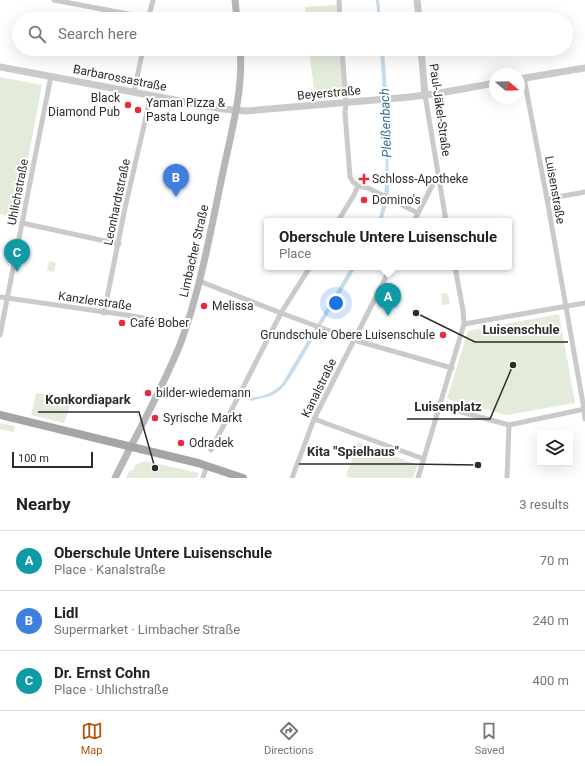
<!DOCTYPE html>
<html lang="en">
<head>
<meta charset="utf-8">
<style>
	body { margin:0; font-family:Roboto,sans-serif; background:#f2f2f2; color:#222 }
	.controls { position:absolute; right:12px; bottom:12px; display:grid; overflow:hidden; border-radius:4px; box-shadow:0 4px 16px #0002 }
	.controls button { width:36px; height:36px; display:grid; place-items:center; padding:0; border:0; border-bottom:1px solid #e0e0e0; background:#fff; color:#222; font:20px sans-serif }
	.compass { position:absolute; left:489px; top:68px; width:36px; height:36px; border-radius:50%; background:#fff; box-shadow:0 4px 16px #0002; rotate:109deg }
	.scale { position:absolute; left:12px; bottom:10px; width:81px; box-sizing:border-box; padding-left:4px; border:2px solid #2d2d2d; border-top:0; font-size:11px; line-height:14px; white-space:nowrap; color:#2d2d2d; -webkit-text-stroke:3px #fff; paint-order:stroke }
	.you { position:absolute; left:336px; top:303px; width:14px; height:14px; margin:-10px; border:3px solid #fff; border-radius:50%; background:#1a73e8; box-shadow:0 0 0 6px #1a73e833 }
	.badge { display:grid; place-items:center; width:26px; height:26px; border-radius:50%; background:#b45309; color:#fff; font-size:13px; font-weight:700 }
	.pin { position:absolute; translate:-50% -33px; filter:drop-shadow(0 1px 2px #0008) }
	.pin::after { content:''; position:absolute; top:21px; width:14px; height:12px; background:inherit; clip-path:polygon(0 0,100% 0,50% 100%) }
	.popup { position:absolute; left:264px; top:218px; width:248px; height:52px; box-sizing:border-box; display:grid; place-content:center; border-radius:4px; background:#fff; filter:drop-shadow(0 1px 3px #0005); font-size:13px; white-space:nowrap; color:#767676 }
	.popup b { font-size:15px; color:#222 }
	.popup::after { content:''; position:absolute; left:50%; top:100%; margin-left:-8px; border:8px solid transparent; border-top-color:#fff }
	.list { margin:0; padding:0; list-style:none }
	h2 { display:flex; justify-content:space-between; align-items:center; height:52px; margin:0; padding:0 16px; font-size:17px }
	h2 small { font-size:13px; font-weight:400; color:#767676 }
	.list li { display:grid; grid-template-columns:26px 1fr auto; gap:12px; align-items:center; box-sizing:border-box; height:60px; padding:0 16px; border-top:1px solid #e0e0e0 }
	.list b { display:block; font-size:15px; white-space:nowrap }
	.list p { margin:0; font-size:13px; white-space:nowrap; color:#767676 }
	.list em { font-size:13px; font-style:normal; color:#767676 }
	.icon { flex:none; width:22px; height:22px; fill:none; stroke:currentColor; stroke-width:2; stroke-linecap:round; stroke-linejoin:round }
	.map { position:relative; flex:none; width:585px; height:478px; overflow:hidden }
	.search { position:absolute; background:#fff; box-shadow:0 4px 16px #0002; left:12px; right:12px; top:12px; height:44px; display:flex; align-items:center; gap:10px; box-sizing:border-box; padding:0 14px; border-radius:22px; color:#767676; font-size:15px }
	.sheet { height:232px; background:#fff }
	nav { display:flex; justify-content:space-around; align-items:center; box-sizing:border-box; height:56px; border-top:1px solid #e0e0e0; background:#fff; font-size:11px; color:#767676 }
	nav a { display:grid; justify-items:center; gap:2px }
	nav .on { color:#b45309 }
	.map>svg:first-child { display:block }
</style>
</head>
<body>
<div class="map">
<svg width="585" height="478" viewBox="0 0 585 478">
	<rect width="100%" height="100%" fill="#fff"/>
	<g fill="#e3ebda">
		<polygon points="339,5 340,19 306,19 305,7"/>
		<polygon points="309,49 342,49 345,96 315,98"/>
		<polygon points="0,77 42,85 17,218 0,214"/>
		<polygon points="49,261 56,263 54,272 47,271"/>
		<polygon points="448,293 450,304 442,305 441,294"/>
		<polygon points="559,314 575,403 506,415 447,399 468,331"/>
		<polygon points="36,393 72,400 64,423 31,415"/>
		<polygon points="0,423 15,426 14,432 0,429"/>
		<polygon points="358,442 418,465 413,478 352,478 346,476"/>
		<polygon points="145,461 199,473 197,478 126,478 130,470 133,471 135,465"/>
	</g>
	<g fill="#c6dceb">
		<polygon points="376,0 379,0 381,19 378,19"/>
		<polygon points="380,49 384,49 387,93 383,93"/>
		<path d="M383,106H387L389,191L388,201L382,221H378C390,189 385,141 383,106Z"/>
		<path d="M351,267H356L290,378C276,398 272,395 250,401L249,397C262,398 273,393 282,384Z"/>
	</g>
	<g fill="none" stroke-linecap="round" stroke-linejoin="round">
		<g stroke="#cacaca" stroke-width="5">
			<polyline points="54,0 149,18"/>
			<polyline points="339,0 340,19"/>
			<polyline points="148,19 153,0"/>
			<polyline points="342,49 346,103 345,113 350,177 353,182 358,186 368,188 418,213"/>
			<polyline points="524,78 547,199 584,409 585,419"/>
			<polyline points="134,92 143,49"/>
			<polyline points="425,95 446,221"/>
			<polyline points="547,199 585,192"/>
			<polyline points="338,221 354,195 358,186"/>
			<polyline points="414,221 433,184 439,179"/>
			<polyline points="22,223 119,244"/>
			<polyline points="199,281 281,313 354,340 452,368"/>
			<polyline points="0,297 133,316 187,326"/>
			<polyline points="104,313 125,208 151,95"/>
			<polyline points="464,324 585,303"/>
			<polyline points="0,335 51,76"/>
			<polyline points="440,406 509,425 585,409"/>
			<polyline points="314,419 424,459"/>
			<polyline points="211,450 281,313 310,267"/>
			<polyline points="203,478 207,465"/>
			<polyline points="292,478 314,419 391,267"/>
			<polyline points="418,478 464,324 463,310 455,267"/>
			<polyline points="507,478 509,425"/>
		</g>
		<g stroke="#cacaca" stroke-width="7">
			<polyline points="417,0 419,19"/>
			<polyline points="421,49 425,95"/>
			<polyline points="0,67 223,109 246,111 410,97 440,93 495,83"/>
			<polyline points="519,79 585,68"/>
		</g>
		<g stroke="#b7b7b7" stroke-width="7">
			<polyline points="235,0 237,19"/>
			<path d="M115,478C137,433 163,388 181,342C201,288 211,228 223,172C231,133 244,88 240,49"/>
		</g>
		<polyline stroke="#a5a5a5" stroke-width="8" points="0,415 198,463 243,478"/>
	</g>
	<g fill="#e72c37" stroke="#fff" stroke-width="1.5">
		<circle cx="128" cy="105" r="4"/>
		<circle cx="138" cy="110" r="4"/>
		<path d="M362 173h4v4h4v4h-4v4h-4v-4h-4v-4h4z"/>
		<circle cx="364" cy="200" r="4"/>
		<circle cx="204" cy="306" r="4"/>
		<circle cx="122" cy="323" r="4"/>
		<circle cx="443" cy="335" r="4"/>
		<circle cx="148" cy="393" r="4"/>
		<circle cx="155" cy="418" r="4"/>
		<circle cx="181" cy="443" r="4"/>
	</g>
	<g text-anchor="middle" stroke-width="4" stroke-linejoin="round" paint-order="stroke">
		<g font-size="12" fill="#2d2d2d" stroke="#fff">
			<text transform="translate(120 78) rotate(11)" y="4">Barbarossastraße</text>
			<text transform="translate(329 93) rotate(-5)" y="4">Beyerstraße</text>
			<text transform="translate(440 110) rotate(82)" y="4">Paul-Jäkel-Straße</text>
			<text transform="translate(555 190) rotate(80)" y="4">Luisenstraße</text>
			<text transform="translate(18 192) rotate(-79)" y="4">Uhlichstraße</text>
			<text transform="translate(117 202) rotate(-78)" y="4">Leonhardtstraße</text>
			<text transform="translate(194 251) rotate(-77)" y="4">Limbacher Straße</text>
			<text transform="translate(95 301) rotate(8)" y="4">Kanzlerstraße</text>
			<text transform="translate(319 388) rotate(-64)" y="4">Kanalstraße</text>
		</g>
		<g font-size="12" fill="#2d2d2d" stroke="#fff" text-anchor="start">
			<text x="120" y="102" text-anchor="end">Black<tspan x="120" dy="14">Diamond Pub</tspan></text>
			<text x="146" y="107">Yaman Pizza &amp;<tspan x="146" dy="14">Pasta Lounge</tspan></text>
			<text x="372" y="183">Schloss-Apotheke</text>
			<text x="372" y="204">Domino's</text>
			<text x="212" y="310">Melissa</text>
			<text x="130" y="327">Café Bober</text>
			<text x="435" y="339" text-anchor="end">Grundschule Obere Luisenschule</text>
			<text x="156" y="397">bilder-wiedemann</text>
			<text x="163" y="422">Syrische Markt</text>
			<text x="189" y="447">Odradek</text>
		</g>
		<g font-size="13" font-style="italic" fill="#3a6d90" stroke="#fff">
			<text transform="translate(385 123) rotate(-92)" y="5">Pleißenbach</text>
		</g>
	</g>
	<path fill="none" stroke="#2d2d2d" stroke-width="1.5" d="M416 313L475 342H568M155 468L139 412H38M513 365L490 419H407M478 465L407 464H299"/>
	<g fill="#2d2d2d" stroke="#fff" stroke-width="1.5">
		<circle cx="416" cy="313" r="4"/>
		<circle cx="155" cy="468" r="4"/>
		<circle cx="513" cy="365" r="4"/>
		<circle cx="478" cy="465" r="4"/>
	</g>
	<g font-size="13" text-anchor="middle" font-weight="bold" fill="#2d2d2d" stroke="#fff" stroke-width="4" stroke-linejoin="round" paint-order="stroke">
		<text x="521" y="334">Luisenschule</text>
		<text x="88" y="404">Konkordiapark</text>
		<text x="448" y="411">Luisenplatz</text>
		<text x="353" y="456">Kita "Spielhaus"</text>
	</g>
</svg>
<div class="controls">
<button><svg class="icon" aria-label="layers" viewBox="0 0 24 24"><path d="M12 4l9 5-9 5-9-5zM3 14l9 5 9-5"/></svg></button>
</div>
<svg class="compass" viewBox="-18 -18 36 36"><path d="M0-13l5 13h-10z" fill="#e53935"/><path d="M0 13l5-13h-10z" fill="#767676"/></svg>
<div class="scale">100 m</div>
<div class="you"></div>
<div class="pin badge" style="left:388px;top:316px;background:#0f9aa8">A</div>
<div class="popup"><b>Oberschule Untere Luisenschule</b>Place</div>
<div class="pin badge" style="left:176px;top:197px;background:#3f7fe0">B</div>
<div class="pin badge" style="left:17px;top:272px;background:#0f9aa8">C</div>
<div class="search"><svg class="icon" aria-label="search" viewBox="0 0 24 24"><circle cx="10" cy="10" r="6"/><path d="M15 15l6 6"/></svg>Search here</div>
</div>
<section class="sheet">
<h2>Nearby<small>3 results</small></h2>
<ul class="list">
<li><span class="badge" style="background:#0f9aa8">A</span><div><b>Oberschule Untere Luisenschule</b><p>Place · Kanalstraße</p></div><em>70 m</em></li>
<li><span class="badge" style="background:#3f7fe0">B</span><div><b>Lidl</b><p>Supermarket · Limbacher Straße</p></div><em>240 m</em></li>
<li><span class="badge" style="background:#0f9aa8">C</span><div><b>Dr. Ernst Cohn</b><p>Place · Uhlichstraße</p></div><em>400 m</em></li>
</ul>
</section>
<nav>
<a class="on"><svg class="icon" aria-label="map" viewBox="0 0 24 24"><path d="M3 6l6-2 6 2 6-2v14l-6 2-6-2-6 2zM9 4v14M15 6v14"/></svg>Map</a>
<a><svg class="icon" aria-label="directions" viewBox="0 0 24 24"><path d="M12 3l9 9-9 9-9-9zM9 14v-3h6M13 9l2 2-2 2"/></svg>Directions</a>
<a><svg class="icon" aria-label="saved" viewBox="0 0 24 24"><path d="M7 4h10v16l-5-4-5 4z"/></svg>Saved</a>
</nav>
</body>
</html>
